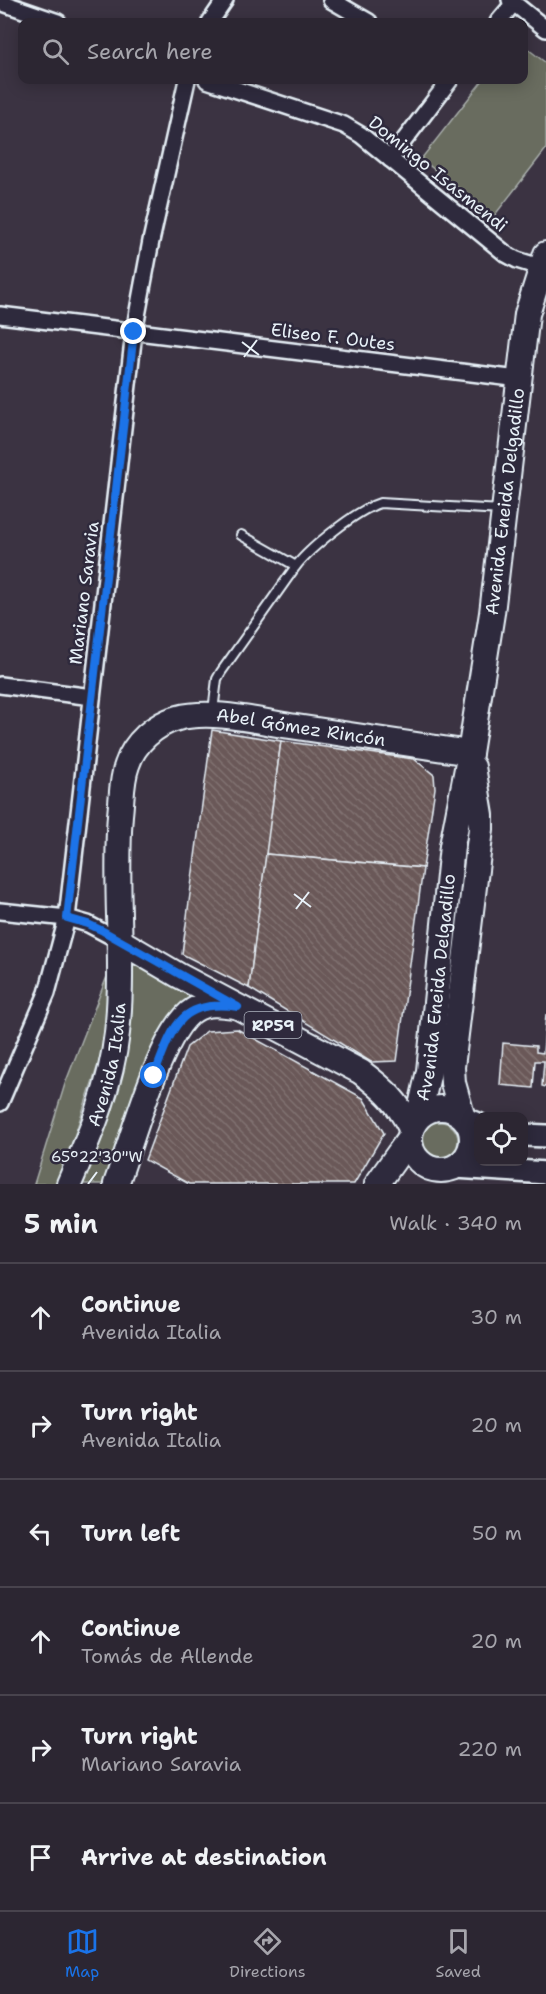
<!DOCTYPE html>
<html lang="en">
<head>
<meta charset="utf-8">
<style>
	body { margin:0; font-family:"Shantell Sans",sans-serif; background:#342e3a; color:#f1f3f6 }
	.controls { position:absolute; right:18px; bottom:18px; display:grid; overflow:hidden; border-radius:12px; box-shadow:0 3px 15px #0003 }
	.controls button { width:54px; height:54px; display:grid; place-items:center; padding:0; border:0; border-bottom:2px solid #48434d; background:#2c2632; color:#f1f3f6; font:30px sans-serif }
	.stop { position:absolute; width:18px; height:18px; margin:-14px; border:4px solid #1a73e8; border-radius:50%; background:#fff }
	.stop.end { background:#1a73e8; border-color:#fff; box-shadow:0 2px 6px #0008 }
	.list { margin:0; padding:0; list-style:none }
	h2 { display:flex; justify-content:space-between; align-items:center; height:78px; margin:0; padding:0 24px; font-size:26px }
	h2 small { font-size:20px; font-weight:400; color:#a6a5ac }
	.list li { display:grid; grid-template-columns:39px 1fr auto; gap:18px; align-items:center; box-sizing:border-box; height:108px; padding:0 24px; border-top:2px solid #48434d }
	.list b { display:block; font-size:22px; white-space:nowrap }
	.list p { margin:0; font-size:20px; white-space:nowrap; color:#a6a5ac }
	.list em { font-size:20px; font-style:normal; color:#a6a5ac }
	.icon { flex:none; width:33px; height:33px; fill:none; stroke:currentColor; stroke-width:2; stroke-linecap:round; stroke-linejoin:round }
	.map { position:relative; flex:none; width:546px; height:1184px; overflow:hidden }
	.search { position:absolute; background:#2c2632; box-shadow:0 3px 15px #0003; left:18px; right:18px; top:18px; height:66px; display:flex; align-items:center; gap:15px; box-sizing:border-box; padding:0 21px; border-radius:12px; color:#a6a5ac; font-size:22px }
	.sheet { height:726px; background:#2c2632 }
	nav { display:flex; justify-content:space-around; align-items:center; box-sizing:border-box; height:84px; border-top:2px solid #48434d; background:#2c2632; font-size:16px; color:#a6a5ac }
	nav a { display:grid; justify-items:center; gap:3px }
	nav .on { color:#1a73e8 }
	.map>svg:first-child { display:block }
</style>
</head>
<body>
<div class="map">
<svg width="546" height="1184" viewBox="0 0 546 1184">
	<defs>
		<pattern id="building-back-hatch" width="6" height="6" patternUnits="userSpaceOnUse" patternTransform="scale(1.5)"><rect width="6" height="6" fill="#6b5958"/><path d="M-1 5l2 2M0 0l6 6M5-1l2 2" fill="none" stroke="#807171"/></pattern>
	</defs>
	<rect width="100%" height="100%" fill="#3b3342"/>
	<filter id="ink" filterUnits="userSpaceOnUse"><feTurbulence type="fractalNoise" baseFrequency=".0167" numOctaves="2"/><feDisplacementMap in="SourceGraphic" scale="12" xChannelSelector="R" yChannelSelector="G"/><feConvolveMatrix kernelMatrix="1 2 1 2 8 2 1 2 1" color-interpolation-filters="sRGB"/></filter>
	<g filter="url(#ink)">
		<g fill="#696c5e" stroke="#a8aeab" stroke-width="1.5">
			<polygon points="524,46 546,63 546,149 494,216 421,159 483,80 524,80"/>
			<polygon points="466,831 472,832 445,1047 440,1046"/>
			<polygon points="129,959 204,999 106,1184 83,1184 103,1135 129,1038"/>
			<polygon points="113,961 107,1038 64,1167 56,1184 34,1184 65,1084"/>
			<circle cx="440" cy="1140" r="18"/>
		</g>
		<g fill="url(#building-back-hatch)" stroke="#e8f1f8" stroke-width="1.5">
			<polygon points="212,730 281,741 249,988 182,954"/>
			<polygon points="281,741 414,759 434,775 435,788 423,868 266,854"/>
			<polygon points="266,854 423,868 397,1061 371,1062 249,988"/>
			<polygon points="546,1014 546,1087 542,1086 544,1061 535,1061 533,1088 500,1085 503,1043 536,1046 536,1052 543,1053"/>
			<polygon points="237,1029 363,1098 384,1133 354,1184 189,1184 145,1160 187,1047 207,1031"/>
		</g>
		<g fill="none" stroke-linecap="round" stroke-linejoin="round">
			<defs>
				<g id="service">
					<polyline points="241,535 296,566"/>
					<path d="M213,711L217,679L221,672L296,566C311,547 357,510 380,503L502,510"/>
				</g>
				<g id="minor">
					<polyline points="331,0 369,22"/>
					<polyline points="510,0 546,29"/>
					<polyline points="0,2 58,22"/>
					<polyline points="210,22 225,0"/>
					<polyline points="498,22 514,3"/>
					<polyline points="207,80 344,125 361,135 506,254 517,260 546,269"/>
					<polyline points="390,159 450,80"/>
					<polyline points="0,315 519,379"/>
					<polyline points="0,685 92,697"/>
					<polyline points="0,911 67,918 88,924 120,941"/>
					<polyline points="0,1103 47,993 67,918 134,332 151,241 187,80"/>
				</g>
				<g id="secondary">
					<polyline points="465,1119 478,1124"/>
					<polyline points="524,1135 546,1136"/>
					<polyline points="455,1167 546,1173"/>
				</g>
				<g id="primary">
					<path d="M120,941L178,975L361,1072C385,1090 397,1101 411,1128"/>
					<circle cx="441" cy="1139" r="31"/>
					<path id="s1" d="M419,1115L429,1071L452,846L470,753L492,613L527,314L546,254"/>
					<polyline points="462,1115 453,1083 452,1067 481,829 481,815 473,767"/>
					<path id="s2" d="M69,1184C90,1135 111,1087 117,1033C125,961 114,887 120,815C122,799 121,781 127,765C134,743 155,724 178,718C211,709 257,721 290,726C350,735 410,744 470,753"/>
					<path d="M116,1184C131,1145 161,1029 194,1010C206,1002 221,1004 234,1006"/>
					<polyline points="377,1184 409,1139"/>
				</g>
			</defs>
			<use href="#service" stroke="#e8f1f8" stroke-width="12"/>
			<use href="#minor" stroke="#e8f1f8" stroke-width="20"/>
			<use href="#secondary" stroke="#e8f1f8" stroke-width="26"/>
			<use href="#primary" stroke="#e8f1f8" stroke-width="28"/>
			<use href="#service" stroke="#2f2a3d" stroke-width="8"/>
			<use href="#minor" stroke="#2f2a3d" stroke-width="15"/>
			<use href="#secondary" stroke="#2f2a3d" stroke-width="21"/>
			<use href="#primary" stroke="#2f2a3d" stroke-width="24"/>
		</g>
	</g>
	<g fill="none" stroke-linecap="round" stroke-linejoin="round" filter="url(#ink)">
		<path stroke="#1a73e8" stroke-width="8" d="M134,332L67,918L88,924L103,931L238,1007C179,998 172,1029 154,1076"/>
	</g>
	<path fill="none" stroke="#e8f1f8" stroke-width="2" d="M242,342L259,355M244,357L257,340M294,894L311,907M296,909L309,892M88,1184L97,1172"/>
	<g text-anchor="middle" stroke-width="5" stroke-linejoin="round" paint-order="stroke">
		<rect fill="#2f2a3d" stroke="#b0b5c0" stroke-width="1.5" x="244.5" y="1012" width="57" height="26" rx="4.5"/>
		<g font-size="16" font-weight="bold" fill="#e8f1f8">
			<text x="273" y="1031">RP59</text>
		</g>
		<g font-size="18" fill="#e8f1f8" stroke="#2f2a3d">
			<text transform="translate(438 174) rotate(39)" y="6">Domingo Isasmendi</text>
			<text transform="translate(333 337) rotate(7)" y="6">Eliseo F. Outes</text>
			<text dy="6" stroke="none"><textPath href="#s1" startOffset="620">Avenida Eneida Delgadillo</textPath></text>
			<text transform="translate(84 593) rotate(-83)" y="6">Mariano Saravia</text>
			<text dy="6" stroke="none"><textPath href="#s2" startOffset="624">Abel Gómez Rincón</textPath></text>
			<text dy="6" stroke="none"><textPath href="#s1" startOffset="129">Avenida Eneida Delgadillo</textPath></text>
			<text dy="6" stroke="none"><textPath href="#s2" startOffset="126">Avenida Italia</textPath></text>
		</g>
	</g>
	<g font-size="15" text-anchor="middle" fill="#e8f1f8" stroke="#2f2a3d" stroke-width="5" stroke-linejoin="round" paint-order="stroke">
		<text x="97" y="1162">65°22'30"W</text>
	</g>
</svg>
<div class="controls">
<button><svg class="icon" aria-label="locate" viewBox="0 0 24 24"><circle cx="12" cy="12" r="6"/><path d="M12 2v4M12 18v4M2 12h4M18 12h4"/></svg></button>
</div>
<div class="stop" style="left:154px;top:1076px"></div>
<div class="stop end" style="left:134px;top:332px"></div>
<div class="search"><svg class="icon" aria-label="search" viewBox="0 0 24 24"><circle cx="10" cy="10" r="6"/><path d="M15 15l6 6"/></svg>Search here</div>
</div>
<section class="sheet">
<h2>5 min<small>Walk · 340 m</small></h2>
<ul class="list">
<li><svg class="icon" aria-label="ahead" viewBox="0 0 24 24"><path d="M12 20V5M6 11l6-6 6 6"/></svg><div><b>Continue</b><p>Avenida Italia</p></div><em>30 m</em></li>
<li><svg class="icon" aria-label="right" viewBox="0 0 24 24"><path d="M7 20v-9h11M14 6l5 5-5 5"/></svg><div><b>Turn right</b><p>Avenida Italia</p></div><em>20 m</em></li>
<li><svg class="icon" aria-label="left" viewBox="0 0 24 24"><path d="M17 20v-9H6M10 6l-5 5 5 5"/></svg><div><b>Turn left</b></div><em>50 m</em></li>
<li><svg class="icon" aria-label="ahead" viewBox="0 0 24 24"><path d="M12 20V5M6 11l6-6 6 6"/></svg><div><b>Continue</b><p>Tomás de Allende</p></div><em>20 m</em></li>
<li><svg class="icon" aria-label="right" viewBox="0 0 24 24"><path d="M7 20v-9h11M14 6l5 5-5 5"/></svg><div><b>Turn right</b><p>Mariano Saravia</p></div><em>220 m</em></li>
<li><svg class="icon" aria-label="arrive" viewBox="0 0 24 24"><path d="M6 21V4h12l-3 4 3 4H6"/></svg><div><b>Arrive at destination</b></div></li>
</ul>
</section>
<nav>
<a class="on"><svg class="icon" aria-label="map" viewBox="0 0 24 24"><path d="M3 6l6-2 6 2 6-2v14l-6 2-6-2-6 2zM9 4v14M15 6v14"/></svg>Map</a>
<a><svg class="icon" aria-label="directions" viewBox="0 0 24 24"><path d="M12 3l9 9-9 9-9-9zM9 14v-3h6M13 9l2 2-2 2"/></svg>Directions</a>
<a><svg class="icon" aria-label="saved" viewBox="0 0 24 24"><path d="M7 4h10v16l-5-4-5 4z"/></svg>Saved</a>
</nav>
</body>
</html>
